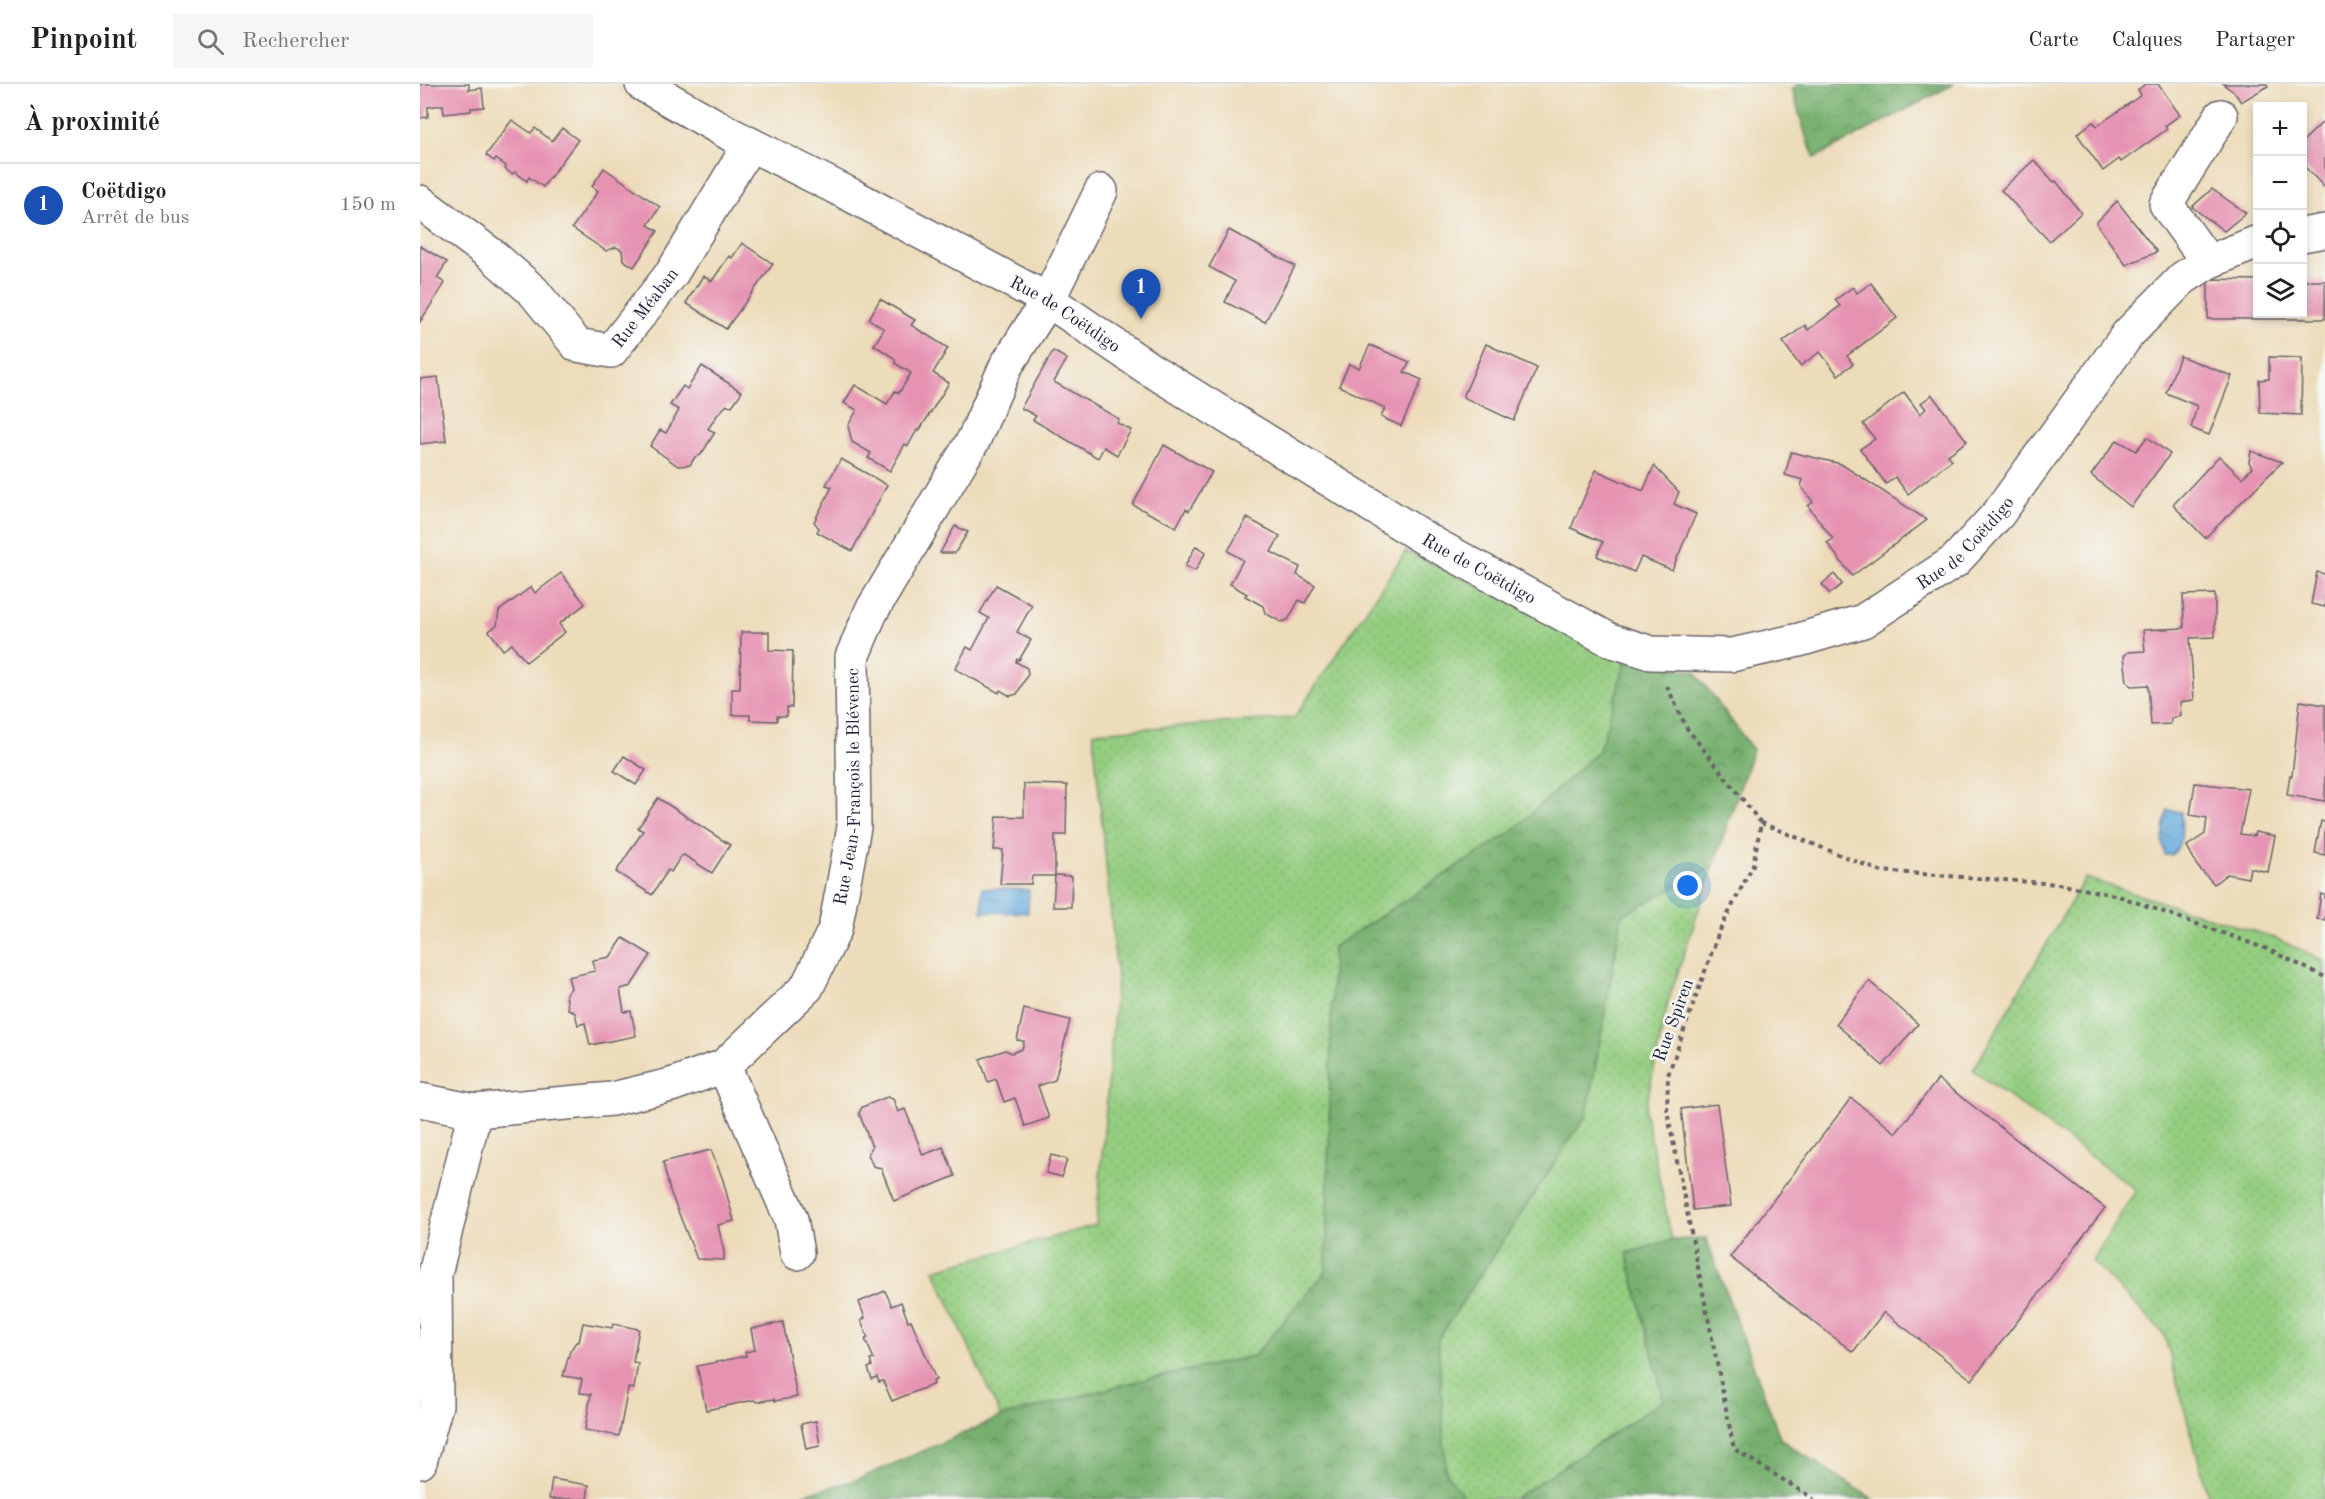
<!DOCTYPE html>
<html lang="fr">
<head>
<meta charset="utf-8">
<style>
	body { margin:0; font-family:"Old Standard TT",serif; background:#f6f6f6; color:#202124 }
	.controls { position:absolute; right:18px; top:18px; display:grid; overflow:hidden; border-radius:0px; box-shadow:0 3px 9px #0003 }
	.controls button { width:54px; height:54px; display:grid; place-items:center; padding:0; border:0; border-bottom:2px solid #e0e0e0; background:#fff; color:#202124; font:30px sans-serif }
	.you { position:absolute; left:1268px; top:802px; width:21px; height:21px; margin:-15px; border:4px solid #fff; border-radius:50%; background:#1a73e8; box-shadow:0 0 0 9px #1a73e833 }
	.badge { display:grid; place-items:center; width:39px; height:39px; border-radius:50%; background:#111827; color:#fff; font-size:20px; font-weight:700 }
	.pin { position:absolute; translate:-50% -50px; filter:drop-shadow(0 2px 3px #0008) }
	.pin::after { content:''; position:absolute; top:32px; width:21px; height:18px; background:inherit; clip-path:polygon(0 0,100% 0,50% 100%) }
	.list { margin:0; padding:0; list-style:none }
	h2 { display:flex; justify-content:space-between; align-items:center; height:78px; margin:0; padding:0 24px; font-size:26px }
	h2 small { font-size:20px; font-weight:400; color:#757577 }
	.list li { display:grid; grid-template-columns:39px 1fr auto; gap:18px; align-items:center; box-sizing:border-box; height:84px; padding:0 24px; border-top:2px solid #e0e0e0 }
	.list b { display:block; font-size:22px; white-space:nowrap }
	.list p { margin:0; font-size:20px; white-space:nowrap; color:#757577 }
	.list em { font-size:20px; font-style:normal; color:#757577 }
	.icon { flex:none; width:33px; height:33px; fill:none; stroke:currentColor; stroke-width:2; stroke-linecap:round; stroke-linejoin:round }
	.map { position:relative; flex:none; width:1905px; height:1415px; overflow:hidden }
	header { display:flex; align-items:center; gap:36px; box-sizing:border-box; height:84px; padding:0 30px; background:#fff; border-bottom:2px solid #e0e0e0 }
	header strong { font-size:28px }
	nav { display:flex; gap:33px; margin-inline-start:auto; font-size:21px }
	.search { width:420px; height:54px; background:#f6f6f6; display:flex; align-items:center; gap:15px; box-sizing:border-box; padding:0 21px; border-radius:0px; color:#757577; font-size:22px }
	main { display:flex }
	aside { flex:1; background:#fff }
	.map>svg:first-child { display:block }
</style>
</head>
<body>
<header>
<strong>Pinpoint</strong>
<div class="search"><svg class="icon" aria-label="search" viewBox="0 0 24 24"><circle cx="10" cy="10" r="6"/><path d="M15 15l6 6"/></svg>Rechercher</div>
<nav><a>Carte</a><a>Calques</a><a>Partager</a></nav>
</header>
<main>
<aside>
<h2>À proximité<small></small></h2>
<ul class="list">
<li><span class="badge" style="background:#1a4fb4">1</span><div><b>Coëtdigo</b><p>Arrêt de bus</p></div><em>150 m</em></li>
</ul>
</aside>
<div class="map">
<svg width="1905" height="1415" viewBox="0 0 1905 1415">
	<defs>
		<pattern id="grass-dots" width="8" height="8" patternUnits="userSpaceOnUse" patternTransform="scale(1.5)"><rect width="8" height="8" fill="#94cd80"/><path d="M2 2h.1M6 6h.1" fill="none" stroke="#7fb070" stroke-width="1.8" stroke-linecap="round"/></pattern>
		<pattern id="forest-crowns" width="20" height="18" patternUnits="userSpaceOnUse" patternTransform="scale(1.5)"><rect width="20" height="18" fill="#77b06e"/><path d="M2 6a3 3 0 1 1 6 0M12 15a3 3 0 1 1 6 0" fill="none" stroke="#618f5c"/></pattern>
		<pattern id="water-ripples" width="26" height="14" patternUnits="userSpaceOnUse" patternTransform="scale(1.5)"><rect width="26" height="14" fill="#66abdc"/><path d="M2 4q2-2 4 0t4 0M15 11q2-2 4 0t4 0" fill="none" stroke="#548bb4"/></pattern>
	</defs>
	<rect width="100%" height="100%" fill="#f6f6f2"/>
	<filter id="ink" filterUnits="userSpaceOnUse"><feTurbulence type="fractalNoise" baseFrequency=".0167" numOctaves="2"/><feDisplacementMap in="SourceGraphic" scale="12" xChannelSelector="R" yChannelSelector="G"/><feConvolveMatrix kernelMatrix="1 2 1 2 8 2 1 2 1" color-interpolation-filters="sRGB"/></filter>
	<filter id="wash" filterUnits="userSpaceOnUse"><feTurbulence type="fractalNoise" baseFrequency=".008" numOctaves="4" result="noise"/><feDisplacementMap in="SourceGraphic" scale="24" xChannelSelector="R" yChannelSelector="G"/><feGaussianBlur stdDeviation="1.35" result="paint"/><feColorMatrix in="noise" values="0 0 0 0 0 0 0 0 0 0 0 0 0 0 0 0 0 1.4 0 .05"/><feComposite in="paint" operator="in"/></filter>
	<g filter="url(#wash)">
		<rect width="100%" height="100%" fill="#eddcba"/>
		<g fill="url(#grass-dots)" stroke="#5b785e" stroke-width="1.5">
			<polygon points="986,467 1207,573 1180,667 1090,749 913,863 906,1188 834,1272 710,1299 581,1333 514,1186 676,1141 697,893 673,648 874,634"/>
			<polygon points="1293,783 1248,918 1225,1027 1252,1156 1207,1169 1244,1316 1094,1415 1045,1415 1026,1389 1018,1255 1167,1030 1202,831"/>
			<polygon points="1665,794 1855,854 1905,877 1905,1415 1789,1415 1744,1250 1672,1177 1716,1106 1553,986"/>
		</g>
		<g fill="url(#forest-crowns)" stroke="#4c6954" stroke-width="1.5">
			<polygon points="1379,0 1534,0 1395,74 1388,59 1372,5"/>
			<polygon points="1207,573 1275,588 1333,666 1293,783 1202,831 1167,1030 1018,1255 1026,1389 1045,1415 366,1415 436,1396 581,1333 710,1299 834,1272 906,1188 913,863 1090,749 1179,667"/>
			<polygon points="1286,1154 1361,1356 1453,1415 1094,1415 1244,1316 1207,1169 1252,1156"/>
		</g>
		<g fill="url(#water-ripples)" stroke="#44668c" stroke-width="1.5">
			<path d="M1748,726L1761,728C1762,744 1764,759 1752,771H1745C1740,754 1743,742 1748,726Z"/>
			<polygon points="562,804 609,806 608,829 562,828"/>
		</g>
		<g id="blocks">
			<g fill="#e693b2">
				<polygon points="0,0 49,0 49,6 62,4 64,23 51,24 51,27 24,30 23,21 8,23 8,33 0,34"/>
				<polygon points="1725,0 1738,0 1760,31 1745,42 1747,45 1701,78 1699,75 1683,87 1657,50 1673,38 1677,42 1721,11 1718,6"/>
				<polygon points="1803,0 1847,0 1848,2 1821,18 1814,8"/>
				<polygon points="92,36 111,49 115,44 132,57 142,44 158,56 123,103 109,93 107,97 95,88 92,90 85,85 86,82 76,75 74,77 66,71"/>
				<polygon points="1905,36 1905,104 1882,80 1882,58"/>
				<polygon points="1614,76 1634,98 1636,97 1661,129 1629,157 1581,106"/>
				<polygon points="184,84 240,123 228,141 238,147 214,183 203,176 202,166 196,163 186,167 152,144 178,107 172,102"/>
				<polygon points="1792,105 1826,129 1804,147 1772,123"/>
				<polygon points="1697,117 1737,168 1706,181 1676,139"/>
				<polygon points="809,146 875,182 845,238 805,218 815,197 789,183"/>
				<polygon points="322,159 353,180 306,245 266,219 283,192 292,197 309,172 312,174"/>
				<polygon points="0,162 27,178 17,194 25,199 0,238"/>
				<polygon points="1788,195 1838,196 1838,230 1882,230 1882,197 1905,197 1905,235 1788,235"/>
				<polygon points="1451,199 1477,234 1427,272 1433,280 1418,291 1400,268 1380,282 1363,258 1385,241 1388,246 1420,222 1415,216 1433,203 1437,209"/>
				<polygon points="460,215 495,236 491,241 528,264 513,289 529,299 499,347 497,346 488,362 485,360 470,387 448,374 451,369 432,358 428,342 437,326 424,319 435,301 467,320 475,307 479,309 491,289 476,280 474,274 454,261 464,245 449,235"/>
				<polygon points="1066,260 1117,284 1094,337 1043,313"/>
				<polygon points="950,261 990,278 984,288 1002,296 981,342 961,333 965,324 919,302 929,280 939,284"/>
				<polygon points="633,267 647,275 634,298 699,335 697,339 711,346 697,371 684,363 678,374 613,336 616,332 601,324"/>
				<polygon points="1760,272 1812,292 1789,351 1771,344 1777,322 1746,309"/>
				<polygon points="1849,273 1882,274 1881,331 1840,329 1839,296 1849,295"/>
				<polygon points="282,282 322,308 312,322 307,321 298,330 288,345 295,348 281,371 275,373 270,381 258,382 230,362 240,346 246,349 259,326 250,321 263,302 267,305"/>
				<polygon points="18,293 26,357 0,360 0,295"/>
				<polygon points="1484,308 1500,330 1506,325 1501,319 1512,311 1547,357 1528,371 1532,376 1488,410 1475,393 1466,400 1440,365 1455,355 1443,340"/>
				<polygon points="1727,353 1750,370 1711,423 1671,391 1697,356 1716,367"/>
				<polygon points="744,361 792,388 769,427 766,425 756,443 713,421"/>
				<polygon points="1831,367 1862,378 1785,454 1753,421 1799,372 1822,394 1832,384 1829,378"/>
				<polygon points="1371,368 1421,380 1507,436 1432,492 1407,459 1413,455 1388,422 1393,418 1381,402 1383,396 1365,391"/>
				<polygon points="421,375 467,401 432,467 397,448 399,444 394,438 412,403 406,401"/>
				<polygon points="1234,382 1259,408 1254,420 1276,430 1252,486 1221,473 1214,488 1177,472 1183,458 1151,444 1176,386 1223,407"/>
				<polygon points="827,434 860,452 851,468 880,483 877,491 895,501 885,519 879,516 868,536 861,538 845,529 843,522 825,512 827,510 810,500 823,476 808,467"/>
				<polygon points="535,442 548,448 535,469 520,469"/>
				<polygon points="776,462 786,468 775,487 765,482"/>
				<polygon points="1897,488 1905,490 1905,523 1891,520"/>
				<polygon points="141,489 165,520 139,540 145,548 106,578 92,560 83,566 69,547 77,541 79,527 111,503 115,509"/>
				<polygon points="1414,490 1422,500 1410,510 1402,500"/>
				<polygon points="576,501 612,521 597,548 611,556 599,576 597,575 596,578 607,584 608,590 597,610 590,612 580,606 579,609 535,585 547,563 552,566 569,534 560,529"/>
				<polygon points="1795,510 1795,553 1770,554 1774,616 1760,618 1761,632 1751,634 1751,640 1731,641 1728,601 1711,602 1707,598 1704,572 1708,568 1725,567 1723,546 1764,544 1763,511"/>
				<polygon points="321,548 349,548 349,566 373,567 372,623 367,623 367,632 357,632 357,637 330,636 330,631 312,631 312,605 320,605"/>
				<polygon points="1880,617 1905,621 1905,717 1867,711 1870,691 1872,692"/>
				<polygon points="204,672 226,686 216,701 194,687"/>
				<polygon points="1775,699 1829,705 1820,750 1834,752 1835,748 1855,752 1848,788 1830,784 1828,794 1807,790 1794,800 1778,783 1767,762 1785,750 1787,734 1770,731"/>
				<polygon points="604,700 647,701 646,751 635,751 635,791 652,792 651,823 633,823 635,792 612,792 611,800 580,800 583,766 574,766 577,732 604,733"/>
				<polygon points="238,714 310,761 292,789 264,771 261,772 251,788 248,786 232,811 196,788 223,747 218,744"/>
				<polygon points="1901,737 1905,738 1905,771 1895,769"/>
				<polygon points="1901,810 1905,811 1905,836 1897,835"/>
				<polygon points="203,854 231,871 211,902 200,905 204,928 211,927 216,952 170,961 165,939 158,941 155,929 148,925 146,910 151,904 148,893 175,887 173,876 190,873"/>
				<polygon points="1449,897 1498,940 1463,982 1416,940"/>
				<polygon points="604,925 650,936 635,996 618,1002 629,1034 605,1042 595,1014 584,1018 576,995 568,998 560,975 585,966 592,969 602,965 604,957 597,956"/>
				<polygon points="1518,995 1685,1124 1552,1296 1464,1228 1433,1268 1310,1173 1431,1014 1476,1049"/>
				<polygon points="467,1013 473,1015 478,1028 485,1025 503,1071 523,1063 535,1092 474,1117 461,1084 453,1082 448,1070 452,1063 439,1029 442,1023"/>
				<polygon points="1297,1020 1311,1122 1273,1126 1261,1025"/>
				<polygon points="291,1066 303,1096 314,1137 298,1141 304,1167 304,1176 277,1175 250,1107 243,1078"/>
				<polygon points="631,1071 647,1075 642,1093 626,1089"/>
				<polygon points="465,1207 472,1222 481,1218 488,1237 491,1236 516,1296 513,1297 514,1300 472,1317 463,1297 459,1298 457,1293 452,1295 448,1284 452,1282 450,1276 454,1275 445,1255 448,1254 441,1236 445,1234 439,1218"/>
				<polygon points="363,1238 377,1313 355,1317 354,1315 337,1318 334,1316 286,1326 277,1282 326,1272 325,1268 335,1266 331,1245"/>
				<polygon points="163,1239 192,1244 193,1240 219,1245 213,1278 218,1279 214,1305 208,1304 199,1352 165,1346 171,1310 160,1309 162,1295 143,1292 150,1267 156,1258 159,1258"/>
				<polygon points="396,1337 400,1362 386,1365 381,1340"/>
				<polygon points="132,1395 169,1401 167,1415 129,1415"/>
			</g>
		</g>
	</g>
	<g filter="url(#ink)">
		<use href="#blocks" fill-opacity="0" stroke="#696367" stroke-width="1.5"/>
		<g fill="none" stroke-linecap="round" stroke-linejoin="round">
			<defs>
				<g id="street">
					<path id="s1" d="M222,0L312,51L433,112L628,216L728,284L1014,460L1190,556L1231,569L1312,571L1379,556L1443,537L1535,477L1579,429L1708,250L1763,194L1788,178L1838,158"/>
					<path id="s2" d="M0,118L73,172L113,207L157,261L191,267L252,189L330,60"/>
					<polyline points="1882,151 1905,147"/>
					<polyline points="1788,178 1746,120 1801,32"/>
					<polyline points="304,982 371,1135 377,1169"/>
					<path id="s3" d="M0,1016L55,1027L192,1015L251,1001L304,982L387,903L415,845L434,743L432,573L451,528L554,355L586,282L628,216L681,107"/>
					<polyline points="0,1378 16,1321 15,1190 55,1027"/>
				</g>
			</defs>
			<use href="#street" stroke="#696367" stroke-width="36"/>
			<g stroke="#696367" stroke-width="4" stroke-dasharray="4.5 4.5" stroke-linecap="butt">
				<polyline points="1247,602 1266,643 1341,739 1333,781 1299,848 1248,991 1247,1027 1314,1365 1394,1415"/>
				<polyline points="1341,739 1460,787 1638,800 1699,812 1847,865 1905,893"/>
			</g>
			<use href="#street" stroke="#fff" stroke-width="33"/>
		</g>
	</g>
	<g text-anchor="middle" stroke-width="5" stroke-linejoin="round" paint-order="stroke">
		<g font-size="18" fill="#22223b" stroke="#f6f6f2">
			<text dy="6" stroke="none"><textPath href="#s2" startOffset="303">Rue Méaban</textPath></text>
			<text dy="6" stroke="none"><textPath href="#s1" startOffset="482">Rue de Coëtdigo</textPath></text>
			<text dy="6" stroke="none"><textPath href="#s1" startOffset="1506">Rue de Coëtdigo</textPath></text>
			<text dy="6" stroke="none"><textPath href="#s1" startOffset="968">Rue de Coëtdigo</textPath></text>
			<text dy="6" stroke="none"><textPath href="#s3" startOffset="633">Rue Jean-François le Blévenec</textPath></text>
			<text transform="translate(1253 936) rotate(-70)" y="6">Rue Spiren</text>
		</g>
	</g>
</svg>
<div class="controls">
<button>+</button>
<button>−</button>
<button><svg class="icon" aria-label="locate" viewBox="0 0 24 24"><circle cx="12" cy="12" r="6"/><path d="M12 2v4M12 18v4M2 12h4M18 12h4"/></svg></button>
<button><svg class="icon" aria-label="layers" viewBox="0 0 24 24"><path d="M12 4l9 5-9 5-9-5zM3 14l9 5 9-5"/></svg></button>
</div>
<div class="you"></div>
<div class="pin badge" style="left:721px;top:235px;background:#1a4fb4">1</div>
</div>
</main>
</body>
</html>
